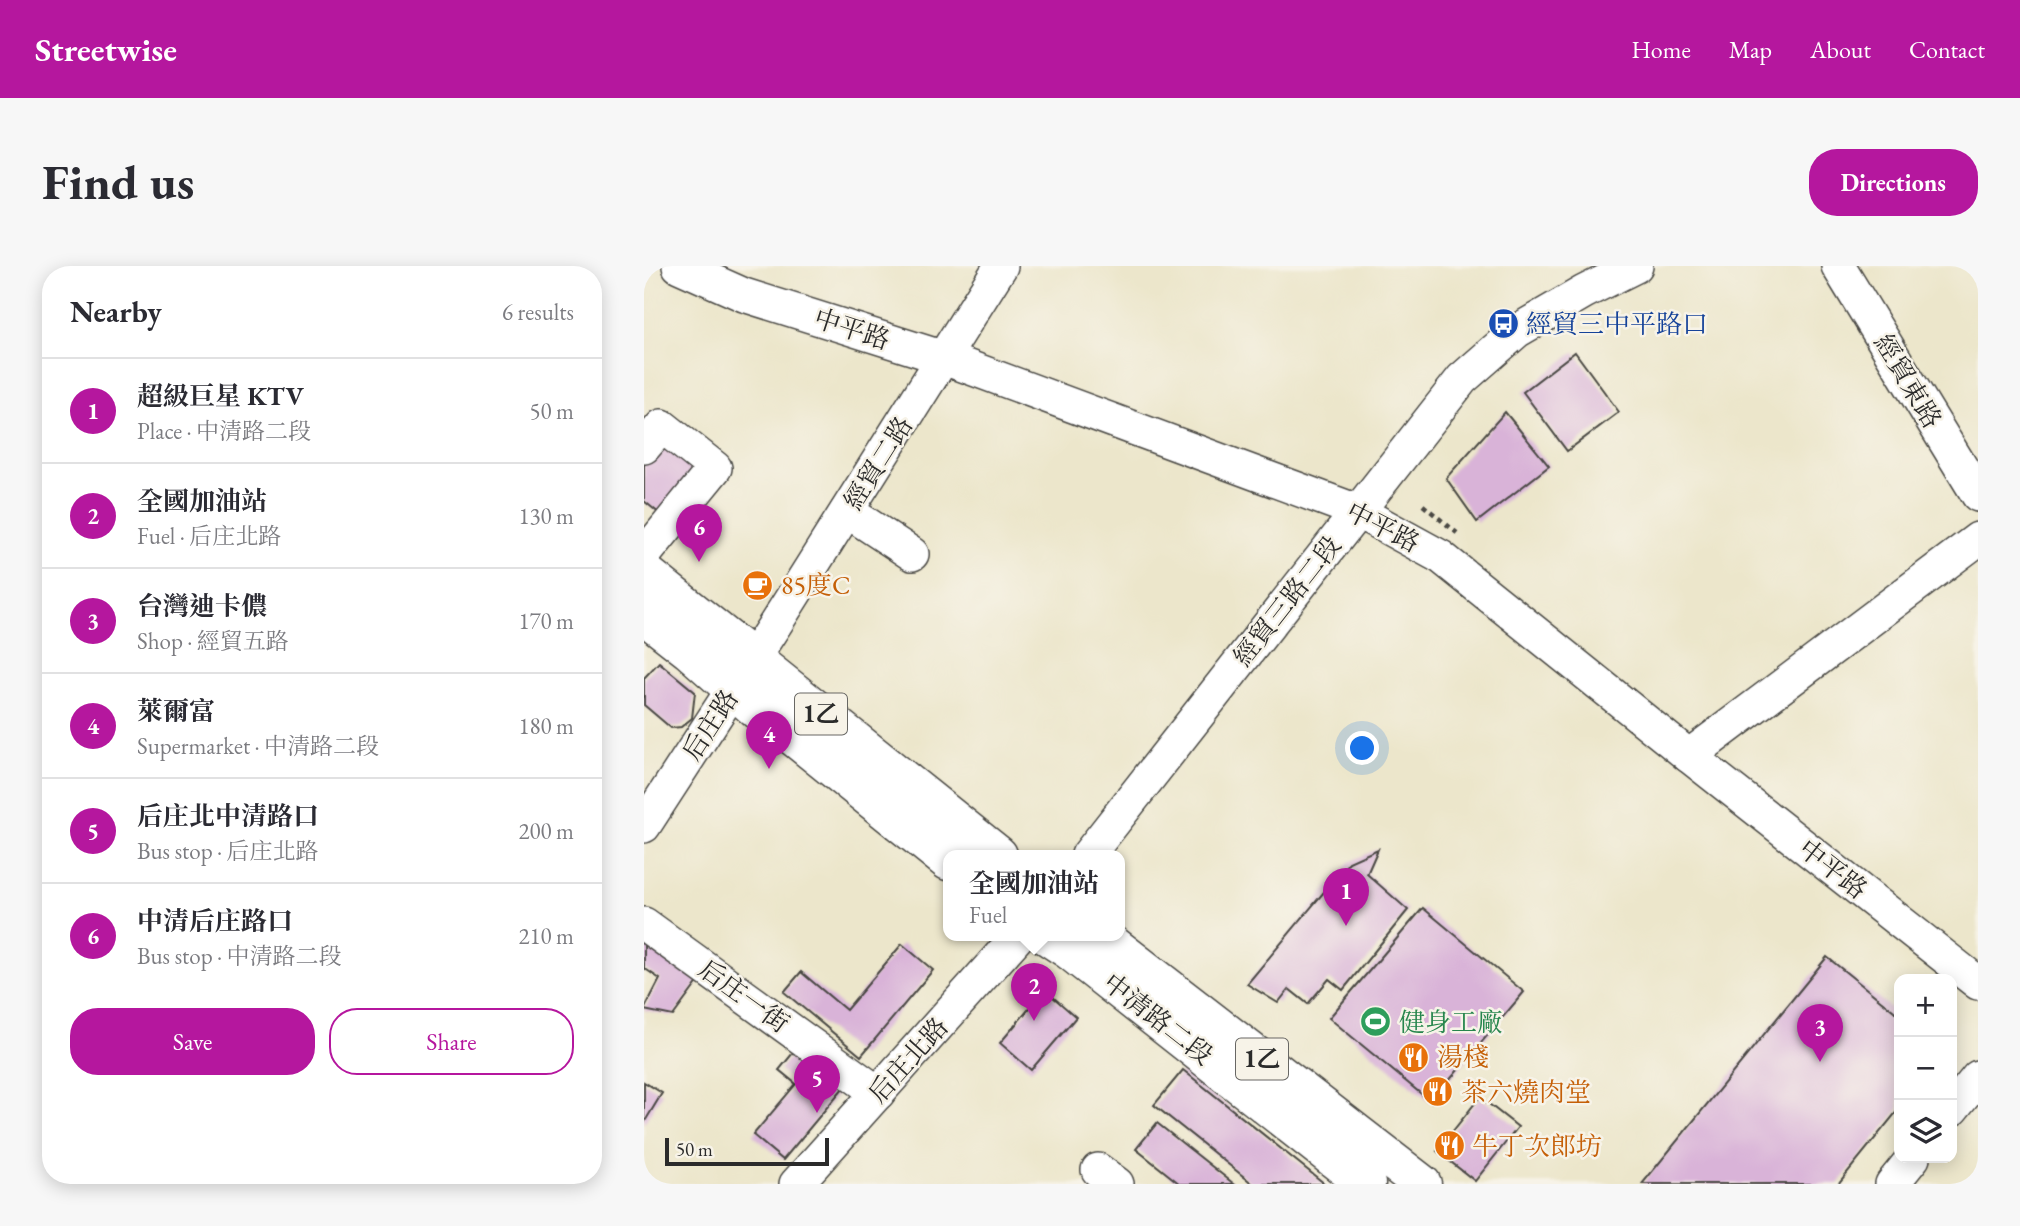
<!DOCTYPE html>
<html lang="en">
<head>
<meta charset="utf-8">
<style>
	body { margin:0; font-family:"EB Garamond","Noto Serif TC",serif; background:#f7f7f7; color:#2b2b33 }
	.controls { position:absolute; right:21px; bottom:21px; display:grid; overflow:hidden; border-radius:14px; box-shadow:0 4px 18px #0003 }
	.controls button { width:63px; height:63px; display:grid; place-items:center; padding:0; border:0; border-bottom:2px solid #e1e1e2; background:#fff; color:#2b2b33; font:35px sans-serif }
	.scale { position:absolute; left:21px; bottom:18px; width:164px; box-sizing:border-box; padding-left:7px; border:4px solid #2b2b2b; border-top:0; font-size:19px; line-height:24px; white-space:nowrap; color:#2b2b2b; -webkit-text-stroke:5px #f7f3e8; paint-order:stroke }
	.you { position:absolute; left:719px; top:483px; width:24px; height:24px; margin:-18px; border:5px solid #fff; border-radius:50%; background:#1a73e8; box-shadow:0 0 0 10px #1a73e833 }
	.badge { display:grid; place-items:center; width:46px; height:46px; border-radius:50%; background:#b5179e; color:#fff; font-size:23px; font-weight:700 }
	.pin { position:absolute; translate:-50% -58px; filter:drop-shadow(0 2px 4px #0008) }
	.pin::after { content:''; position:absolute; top:37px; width:24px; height:21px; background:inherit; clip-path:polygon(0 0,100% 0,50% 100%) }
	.popup { position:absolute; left:299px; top:584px; width:182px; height:91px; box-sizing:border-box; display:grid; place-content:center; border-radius:14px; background:#fff; filter:drop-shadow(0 2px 5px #0005); font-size:23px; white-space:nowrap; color:#7c7c81 }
	.popup b { font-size:26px; color:#2b2b33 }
	.popup::after { content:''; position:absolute; left:50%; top:100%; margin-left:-14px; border:14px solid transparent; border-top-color:#fff }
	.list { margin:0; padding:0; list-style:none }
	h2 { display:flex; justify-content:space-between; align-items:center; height:91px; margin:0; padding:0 28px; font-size:30px }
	h2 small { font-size:23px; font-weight:400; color:#7c7c81 }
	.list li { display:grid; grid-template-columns:46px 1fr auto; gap:21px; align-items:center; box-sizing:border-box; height:105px; padding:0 28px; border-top:2px solid #e1e1e2 }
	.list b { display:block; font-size:26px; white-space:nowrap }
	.list p { margin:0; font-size:23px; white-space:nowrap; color:#7c7c81 }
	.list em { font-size:23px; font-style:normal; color:#7c7c81 }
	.actions { display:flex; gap:14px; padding:21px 28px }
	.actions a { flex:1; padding:16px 0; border:2px solid #b5179e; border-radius:28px; text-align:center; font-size:24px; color:#b5179e }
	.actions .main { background:#b5179e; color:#fff }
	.icon { flex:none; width:38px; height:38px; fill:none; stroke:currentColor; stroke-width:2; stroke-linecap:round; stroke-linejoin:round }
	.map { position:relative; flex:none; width:1334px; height:918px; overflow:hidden; border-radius:28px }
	header { display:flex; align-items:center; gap:42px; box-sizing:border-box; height:98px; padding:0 35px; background:#b5179e; color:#fff }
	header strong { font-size:33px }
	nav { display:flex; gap:38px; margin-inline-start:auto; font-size:24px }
	.intro { display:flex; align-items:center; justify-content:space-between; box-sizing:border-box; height:168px; padding:0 42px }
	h1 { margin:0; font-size:49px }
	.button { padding:18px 32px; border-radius:28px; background:#b5179e; color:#fff; font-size:24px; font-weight:700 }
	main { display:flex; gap:42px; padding:0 42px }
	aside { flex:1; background:#fff; border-radius:28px; box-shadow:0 4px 18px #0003 }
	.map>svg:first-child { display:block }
</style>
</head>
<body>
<header>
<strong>Streetwise</strong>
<nav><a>Home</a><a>Map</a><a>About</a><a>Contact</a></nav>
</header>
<div class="intro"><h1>Find us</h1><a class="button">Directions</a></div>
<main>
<aside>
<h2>Nearby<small>6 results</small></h2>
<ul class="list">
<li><span class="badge">1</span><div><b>超級巨星 KTV</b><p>Place · 中清路二段</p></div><em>50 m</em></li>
<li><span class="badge">2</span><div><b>全國加油站</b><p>Fuel · 后庄北路</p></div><em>130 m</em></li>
<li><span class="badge">3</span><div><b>台灣迪卡儂</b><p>Shop · 經貿五路</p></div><em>170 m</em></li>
<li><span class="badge">4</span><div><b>萊爾富</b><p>Supermarket · 中清路二段</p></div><em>180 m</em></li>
<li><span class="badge">5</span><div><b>后庄北中清路口</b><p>Bus stop · 后庄北路</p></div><em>200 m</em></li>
<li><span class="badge">6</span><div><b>中清后庄路口</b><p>Bus stop · 中清路二段</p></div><em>210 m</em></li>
</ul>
<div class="actions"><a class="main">Save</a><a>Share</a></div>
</aside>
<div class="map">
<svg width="1334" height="918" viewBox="0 0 1334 918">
	<rect width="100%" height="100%" fill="#f7f3e8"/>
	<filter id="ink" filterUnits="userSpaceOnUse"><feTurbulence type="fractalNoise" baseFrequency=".0143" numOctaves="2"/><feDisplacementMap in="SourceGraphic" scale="14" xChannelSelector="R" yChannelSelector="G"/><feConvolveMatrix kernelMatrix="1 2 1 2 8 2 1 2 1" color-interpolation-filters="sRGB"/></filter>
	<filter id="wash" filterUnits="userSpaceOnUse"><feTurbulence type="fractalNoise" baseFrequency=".00686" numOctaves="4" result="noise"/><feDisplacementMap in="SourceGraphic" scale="28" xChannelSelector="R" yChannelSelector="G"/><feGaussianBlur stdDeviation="1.57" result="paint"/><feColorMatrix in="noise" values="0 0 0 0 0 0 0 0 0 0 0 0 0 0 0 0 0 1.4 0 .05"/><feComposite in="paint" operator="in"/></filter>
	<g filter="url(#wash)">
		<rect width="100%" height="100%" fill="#ece6cb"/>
		<g id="blocks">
			<g fill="#d9b3d8">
				<polygon points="931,86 975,146 923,185 879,126"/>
				<polygon points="861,146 905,200 833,256 802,212"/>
				<polygon points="21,173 60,205 21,252 0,235 0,199"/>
				<polygon points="15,396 51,426 48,452 37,461 27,462 0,439 0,412"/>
				<polygon points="734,583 723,608 764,644 699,724 685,713 664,738 645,723 634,737 603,718 705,596"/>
				<polygon points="779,642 880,726 787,836 685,752"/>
				<polygon points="0,665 60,708 29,750 0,744 16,713 0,702"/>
				<polygon points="258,678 289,704 217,790 140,726 157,706 202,744"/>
				<polygon points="1183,691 1255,749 1255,843 1194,918 998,918"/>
				<polygon points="401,724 432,751 387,804 356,777"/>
				<polygon points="153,782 200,821 139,894 109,869 152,818 135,804"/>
				<polygon points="539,804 681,918 609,918 510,839"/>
				<polygon points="0,816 18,827 0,857"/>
				<polygon points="836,831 874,861 831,915 793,885"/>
				<polygon points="513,857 590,918 536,918 492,883"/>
			</g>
		</g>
	</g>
	<g filter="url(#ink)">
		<use href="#blocks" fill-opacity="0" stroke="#484743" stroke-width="2"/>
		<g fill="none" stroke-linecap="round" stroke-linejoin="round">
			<defs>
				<g id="minor">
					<polyline points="35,0 100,29 300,92 713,245 797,291 1045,490 1334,717"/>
					<polyline points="1194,0 1334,229"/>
					<polyline points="0,181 18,160 71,202 0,289"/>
					<polyline points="203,245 268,288"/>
					<polyline points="1045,490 1334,273"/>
					<polyline points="0,560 132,357 357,0"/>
					<polyline points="444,589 818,113 873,65 940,26 992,0"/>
					<polyline points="0,658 234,827"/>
					<polyline points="1308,843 1334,811"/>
					<polyline points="454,904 473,918"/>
					<polyline points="152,918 375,669"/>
					<polyline points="1248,918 1269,892"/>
				</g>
				<g id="major">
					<polyline points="0,306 354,589"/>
					<polyline points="0,349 45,384 113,444 134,458 304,595"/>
					<polyline points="402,669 425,684 722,918"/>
					<polyline points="456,669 778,918"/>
				</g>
			</defs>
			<use href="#minor" stroke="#484743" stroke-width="36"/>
			<use href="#major" stroke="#484743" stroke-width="41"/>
			<polyline stroke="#484743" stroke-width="4.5" stroke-dasharray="5 5" stroke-linecap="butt" points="779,239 813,267"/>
			<use href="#minor" stroke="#fff" stroke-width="33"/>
			<use href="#major" stroke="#fff" stroke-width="38"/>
		</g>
	</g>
	<defs>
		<symbol id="bus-disc" viewBox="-11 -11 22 22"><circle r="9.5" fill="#1a4fb4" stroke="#f7f3e8"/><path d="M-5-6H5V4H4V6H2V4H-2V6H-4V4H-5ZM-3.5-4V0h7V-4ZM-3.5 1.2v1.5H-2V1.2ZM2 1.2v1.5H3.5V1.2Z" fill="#fff"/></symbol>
		<symbol id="cafe-disc" viewBox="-11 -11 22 22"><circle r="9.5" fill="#e8710a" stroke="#f7f3e8"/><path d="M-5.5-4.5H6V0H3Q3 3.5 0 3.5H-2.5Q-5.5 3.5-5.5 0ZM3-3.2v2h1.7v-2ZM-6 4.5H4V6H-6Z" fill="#fff"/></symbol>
		<symbol id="stadium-disc" viewBox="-11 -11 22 22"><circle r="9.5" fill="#2e9e5b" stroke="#f7f3e8"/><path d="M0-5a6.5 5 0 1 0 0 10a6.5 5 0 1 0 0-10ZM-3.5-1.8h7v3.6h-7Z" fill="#fff"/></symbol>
		<symbol id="restaurant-disc" viewBox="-11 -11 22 22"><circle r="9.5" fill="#e8710a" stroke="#f7f3e8"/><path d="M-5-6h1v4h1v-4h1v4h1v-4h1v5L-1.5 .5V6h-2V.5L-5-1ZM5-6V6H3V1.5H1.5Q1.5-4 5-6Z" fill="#fff"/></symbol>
	</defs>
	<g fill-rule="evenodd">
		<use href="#bus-disc" x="842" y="40" width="35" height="35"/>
		<use href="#cafe-disc" x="96" y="302" width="35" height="35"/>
		<use href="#stadium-disc" x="714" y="738" width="35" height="35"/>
		<use href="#restaurant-disc" x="752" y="774" width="35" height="35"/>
		<use href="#restaurant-disc" x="776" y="808" width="35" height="35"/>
		<use href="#restaurant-disc" x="788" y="862" width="35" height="35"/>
	</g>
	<g text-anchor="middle" stroke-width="5" stroke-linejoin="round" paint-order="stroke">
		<g fill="#f7f3e8" stroke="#686764" stroke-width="2">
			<rect x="151" y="427.5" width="52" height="41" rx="5"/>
			<rect x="592" y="772.5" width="52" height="41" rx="5"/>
		</g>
		<g font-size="24" font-weight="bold" fill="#2b2b2b">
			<text x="177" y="456">1乙</text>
			<text x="618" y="801">1乙</text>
		</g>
		<g font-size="26" fill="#164399" stroke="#f7f3e8" text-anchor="start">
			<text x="882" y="67">經貿三中平路口</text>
		</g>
		<g font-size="26" fill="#2b2b2b" stroke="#f7f3e8">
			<text transform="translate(208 63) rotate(18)" y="9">中平路</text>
			<text transform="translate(1264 115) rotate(59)" y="9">經貿東路</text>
			<text transform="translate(234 197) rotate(-58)" y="9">經貿二路</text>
			<text transform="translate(739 261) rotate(27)" y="9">中平路</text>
			<text transform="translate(643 335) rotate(-52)" y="9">經貿三路二段</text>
			<text transform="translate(66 459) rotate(-57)" y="9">后庄路</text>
			<text transform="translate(1189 603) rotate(38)" y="9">中平路</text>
			<text transform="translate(100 730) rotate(36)" y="9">后庄一街</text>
			<text transform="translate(514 753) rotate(38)" y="9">中清路二段</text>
			<text transform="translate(264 794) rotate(-48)" y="9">后庄北路</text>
		</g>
		<g font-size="26" fill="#c56008" stroke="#f7f3e8" text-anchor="start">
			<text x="137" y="328">85度C</text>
			<text x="793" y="800">湯棧</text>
			<text x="817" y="835">茶六燒肉堂</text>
			<text x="828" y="889">牛丁次郎坊</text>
		</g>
		<g font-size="26" fill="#27864d" stroke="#f7f3e8" text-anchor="start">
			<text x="755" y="765">健身工廠</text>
		</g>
	</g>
</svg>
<div class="controls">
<button>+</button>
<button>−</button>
<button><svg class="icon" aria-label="layers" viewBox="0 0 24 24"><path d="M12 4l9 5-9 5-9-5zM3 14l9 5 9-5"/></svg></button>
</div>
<div class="scale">50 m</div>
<div class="you"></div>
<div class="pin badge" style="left:702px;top:660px">1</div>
<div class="pin badge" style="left:390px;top:755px">2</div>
<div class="popup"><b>全國加油站</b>Fuel</div>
<div class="pin badge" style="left:1176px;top:796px">3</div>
<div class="pin badge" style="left:125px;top:503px">4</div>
<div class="pin badge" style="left:173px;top:847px">5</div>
<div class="pin badge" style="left:55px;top:296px">6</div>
</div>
</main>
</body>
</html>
